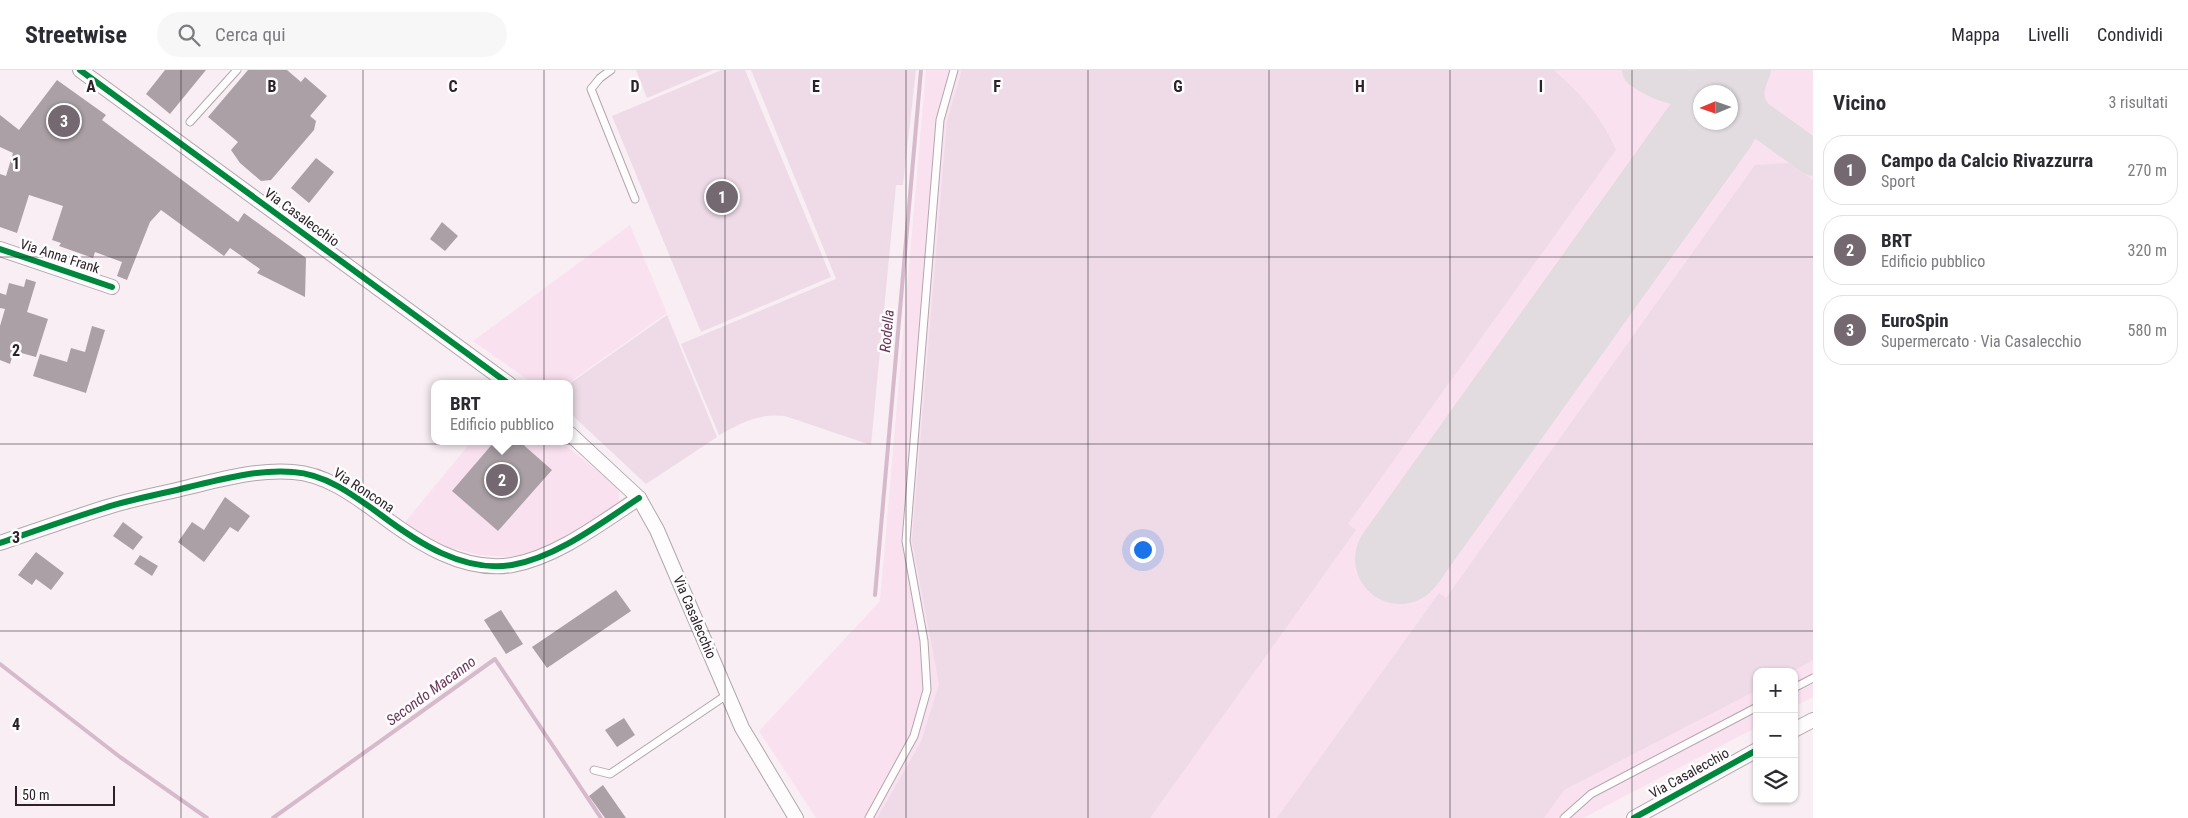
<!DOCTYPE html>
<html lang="it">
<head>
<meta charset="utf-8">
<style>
	body { margin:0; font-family:"Roboto Condensed",sans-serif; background:#f7f7f7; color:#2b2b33 }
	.controls { position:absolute; right:15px; bottom:15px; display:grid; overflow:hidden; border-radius:10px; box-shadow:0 1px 4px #0004 }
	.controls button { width:45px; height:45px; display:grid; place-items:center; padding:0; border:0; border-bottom:1px solid #e1e1e2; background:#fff; color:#2b2b33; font:25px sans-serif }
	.compass { position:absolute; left:1693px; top:15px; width:45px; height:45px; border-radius:50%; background:#fff; box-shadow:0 1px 4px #0004; rotate:268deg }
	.scale { position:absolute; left:15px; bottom:12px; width:100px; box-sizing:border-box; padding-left:5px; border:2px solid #2d2229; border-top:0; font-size:14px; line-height:18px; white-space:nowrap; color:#2d2229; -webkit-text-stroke:4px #fdfdfd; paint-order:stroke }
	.you { position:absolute; left:1142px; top:479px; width:18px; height:18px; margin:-12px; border:4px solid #fff; border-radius:50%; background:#1a73e8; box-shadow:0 0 0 8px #1a73e833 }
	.badge { display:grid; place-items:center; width:32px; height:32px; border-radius:50%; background:#746970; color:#fff; font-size:16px; font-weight:700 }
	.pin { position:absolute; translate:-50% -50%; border:2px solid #fff; box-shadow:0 1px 5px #0006 }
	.popup { position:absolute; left:431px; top:310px; width:142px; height:65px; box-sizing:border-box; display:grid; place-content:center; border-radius:10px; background:#fff; filter:drop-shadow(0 1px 4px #0005); font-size:16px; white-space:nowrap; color:#7c7c81 }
	.popup b { font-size:19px; color:#2b2b33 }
	.popup::after { content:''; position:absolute; left:50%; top:100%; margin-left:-10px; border:10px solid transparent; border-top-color:#fff }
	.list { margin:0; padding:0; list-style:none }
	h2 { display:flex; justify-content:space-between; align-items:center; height:65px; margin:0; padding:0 20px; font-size:21px }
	h2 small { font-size:16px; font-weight:400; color:#7c7c81 }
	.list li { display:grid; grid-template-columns:32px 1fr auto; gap:15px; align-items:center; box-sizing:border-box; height:70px; margin:0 10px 10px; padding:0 10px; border:1px solid #e1e1e2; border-radius:20px }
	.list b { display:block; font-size:19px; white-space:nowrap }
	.list p { margin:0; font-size:16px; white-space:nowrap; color:#7c7c81 }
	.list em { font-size:16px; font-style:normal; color:#7c7c81 }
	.icon { flex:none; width:28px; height:28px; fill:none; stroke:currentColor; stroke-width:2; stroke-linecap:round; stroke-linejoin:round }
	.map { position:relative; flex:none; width:1813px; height:748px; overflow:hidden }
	header { display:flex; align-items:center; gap:30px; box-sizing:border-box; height:70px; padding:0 25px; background:#fff; border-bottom:1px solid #e1e1e2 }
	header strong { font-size:24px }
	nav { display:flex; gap:28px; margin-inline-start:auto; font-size:18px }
	.search { width:350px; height:45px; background:#f7f7f7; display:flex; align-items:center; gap:12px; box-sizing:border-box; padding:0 18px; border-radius:28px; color:#7c7c81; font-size:19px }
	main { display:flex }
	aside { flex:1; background:#fff }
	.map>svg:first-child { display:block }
</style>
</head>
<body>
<header>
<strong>Streetwise</strong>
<div class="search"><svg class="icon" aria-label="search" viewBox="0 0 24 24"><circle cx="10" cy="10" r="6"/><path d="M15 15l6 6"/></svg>Cerca qui</div>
<nav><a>Mappa</a><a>Livelli</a><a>Condividi</a></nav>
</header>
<main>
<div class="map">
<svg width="1813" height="748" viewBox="0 0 1813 748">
	<rect width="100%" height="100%" fill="#f8eef4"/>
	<g fill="#fae1f0" fill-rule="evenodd">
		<path d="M926,0H1813V627L1794,637V602H1757V657L1583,748H816L759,661L880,531ZM1700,22H1730V52H1700Z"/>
		<polygon points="630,155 667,243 567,314 534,314 473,271"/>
		<polygon points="472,371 560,371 615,415 619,421 619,430 614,437 594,452 537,480 509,487 480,485 448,477 419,463 405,452"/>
	</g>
	<g fill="#eedbe7">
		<polygon points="636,0 713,0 647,28"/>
		<polygon points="722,0 745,0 831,207 701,262 612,46"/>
		<path d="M751,0H916L903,115H896L871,375L785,346C759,343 741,353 719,365L681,274L836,209Z"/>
		<path d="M962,0H1554C1582,26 1600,44 1616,80L1348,454L1356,460L1150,748H877L921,672L939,614L912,471L947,51Z"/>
		<polygon points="1789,93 1813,110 1813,590 1791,602 1757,602 1757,620 1564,720 1544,748 1277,748 1439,523 1446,528 1755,95"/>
		<polygon points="667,245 717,367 646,414 570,343 569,314"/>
	</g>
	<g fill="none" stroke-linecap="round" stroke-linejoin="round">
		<g stroke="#d6b9cb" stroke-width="4">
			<polyline points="875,525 921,0"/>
			<polyline points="0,594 120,687 207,748"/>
			<polyline points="273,748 495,589 601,748"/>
		</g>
		<g stroke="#e2dce0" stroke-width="36">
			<path d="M1640,0C1674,24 1710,25 1743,0"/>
			<path d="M1753,0C1745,17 1742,31 1756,47L1813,88"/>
		</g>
		<polyline stroke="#e2dce0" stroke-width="90" points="1400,489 1713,52"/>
	</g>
	<g fill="#aaa0a6">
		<polygon points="165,0 206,0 170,44 146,24"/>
		<polygon points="248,0 287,0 301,12 305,7 327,26 310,46 316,51 314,60 271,110 261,111 240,93 231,80 238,72 208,47"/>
		<polygon points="57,10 106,45 102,50 238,152 244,143 306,188 305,227 257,203 260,199 230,178 224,186 161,140 150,152 127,210 117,206 122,192 95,182 93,188 59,176 61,173 52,170 63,136 29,125 17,163 0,157 0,104 6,106 13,83 0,77 0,45 19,60"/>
		<polygon points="316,88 334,102 309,133 291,118"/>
		<polygon points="442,152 458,166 445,181 430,169"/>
		<polygon points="26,209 36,212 27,242 48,249 36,287 14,281 10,294 0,290 0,256 5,239 0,238 0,223 6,225 9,213 24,217"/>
		<polygon points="92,256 105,260 86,323 33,306 40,284 67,292 71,278 85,282"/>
		<polygon points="495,371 519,371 552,400 498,461 452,421"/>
		<polygon points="225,427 250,446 238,462 230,457 204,492 178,472 192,452 204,460"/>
		<polygon points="123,452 143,467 133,480 113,466"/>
		<polygon points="36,482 64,503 51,520 36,509 32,515 18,505"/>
		<polygon points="140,485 158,496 152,506 134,494"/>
		<polygon points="616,520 631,541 547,598 532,577"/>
		<polygon points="501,540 523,574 506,584 484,550"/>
		<polygon points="624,648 635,665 617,677 605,660"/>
		<polygon points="603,715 626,748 605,748 589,726"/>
	</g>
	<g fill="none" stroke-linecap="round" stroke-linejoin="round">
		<defs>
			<g id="lane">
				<polyline points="611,0 600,8 591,19 635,129"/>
				<polyline points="190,52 237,0"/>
				<polyline points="1794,618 1813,608"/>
				<polyline points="594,700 610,704 728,624"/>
				<polyline points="869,748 914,666 927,620 924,571 906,471 940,50 954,0"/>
				<polyline points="1564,748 1591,724 1757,637"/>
			</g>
			<g id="street">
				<polyline points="80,0 509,314"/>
				<polyline points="0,179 112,217"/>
				<polyline points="570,364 639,428 657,460 742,658 796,748"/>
				<path d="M0,473C35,461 69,449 104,438C132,429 161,424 189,417C222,409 259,399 293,402C326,404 355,426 381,445C417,472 463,503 512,495C557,487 601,453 639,428"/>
				<polyline points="1794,660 1813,650"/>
				<polyline points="1634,748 1757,680"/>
			</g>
		</defs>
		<use href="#lane" stroke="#b1a7ad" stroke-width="9"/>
		<use href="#street" stroke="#b1a7ad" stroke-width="16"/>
		<use href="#lane" stroke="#fefcfd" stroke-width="7"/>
		<use href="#street" stroke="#fefcfd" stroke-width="14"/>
		<defs>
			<g id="cycleway">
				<polyline points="80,0 509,314"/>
				<polyline points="0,179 112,217"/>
				<path d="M0,473C35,461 69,449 104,438C132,429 161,424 189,417C222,409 259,399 293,402C326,404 355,426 381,445C417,472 463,503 512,495C557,487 601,453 639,428"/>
				<polyline points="1634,748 1757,680"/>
			</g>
		</defs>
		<use href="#cycleway" stroke="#fdfdfd" stroke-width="9"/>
		<use href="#cycleway" stroke="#00873e" stroke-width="6"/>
	</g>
	<path fill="none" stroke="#2d2229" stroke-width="1" stroke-opacity="0.55" d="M181,0V748M363,0V748M544,0V748M725,0V748M906,0V748M1088,0V748M1269,0V748M1450,0V748M1632,0V748M0,187H1813M0,374H1813M0,561H1813"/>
	<g text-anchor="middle" stroke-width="5" stroke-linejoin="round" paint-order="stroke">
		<g font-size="14" fill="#2d2229" stroke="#fdfdfd">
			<text transform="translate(302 147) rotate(36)" y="5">Via Casalecchio</text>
			<text transform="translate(60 186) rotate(18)" y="5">Via Anna Frank</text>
			<text transform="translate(364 420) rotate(33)" y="5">Via Roncona</text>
			<text transform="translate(695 547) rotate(67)" y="5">Via Casalecchio</text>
			<text transform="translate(1689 703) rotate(-29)" y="5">Via Casalecchio</text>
		</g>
		<g font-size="15" font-style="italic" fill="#6a375a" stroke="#fdfdfd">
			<text transform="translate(887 261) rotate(-85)" y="5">Rodella</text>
			<text transform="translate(431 621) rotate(-36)" y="5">Secondo Macanno</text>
		</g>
	</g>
	<g font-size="16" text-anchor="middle" font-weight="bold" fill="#2d2229" stroke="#fdfdfd" stroke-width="5" stroke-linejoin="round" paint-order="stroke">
		<text x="91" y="22">A</text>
		<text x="272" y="22">B</text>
		<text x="453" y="22">C</text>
		<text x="635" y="22">D</text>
		<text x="816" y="22">E</text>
		<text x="997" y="22">F</text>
		<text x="1178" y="22">G</text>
		<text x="1360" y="22">H</text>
		<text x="1541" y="22">I</text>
		<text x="16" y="99">1</text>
		<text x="16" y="286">2</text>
		<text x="16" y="473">3</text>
		<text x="16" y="660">4</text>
	</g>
</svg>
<div class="controls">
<button>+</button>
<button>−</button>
<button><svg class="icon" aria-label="layers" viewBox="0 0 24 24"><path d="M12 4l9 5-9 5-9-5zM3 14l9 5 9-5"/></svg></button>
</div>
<svg class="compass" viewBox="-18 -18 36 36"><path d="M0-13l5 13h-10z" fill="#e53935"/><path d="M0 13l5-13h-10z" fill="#7c7c81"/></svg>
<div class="scale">50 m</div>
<div class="you"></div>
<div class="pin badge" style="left:722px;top:127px">1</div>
<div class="pin badge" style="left:502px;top:410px">2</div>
<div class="popup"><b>BRT</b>Edificio pubblico</div>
<div class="pin badge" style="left:64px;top:51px">3</div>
</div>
<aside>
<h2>Vicino<small>3 risultati</small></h2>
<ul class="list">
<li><span class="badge">1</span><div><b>Campo da Calcio Rivazzurra</b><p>Sport</p></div><em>270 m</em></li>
<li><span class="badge">2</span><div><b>BRT</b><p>Edificio pubblico</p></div><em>320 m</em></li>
<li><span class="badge">3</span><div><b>EuroSpin</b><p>Supermercato · Via Casalecchio</p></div><em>580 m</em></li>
</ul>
</aside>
</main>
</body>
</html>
